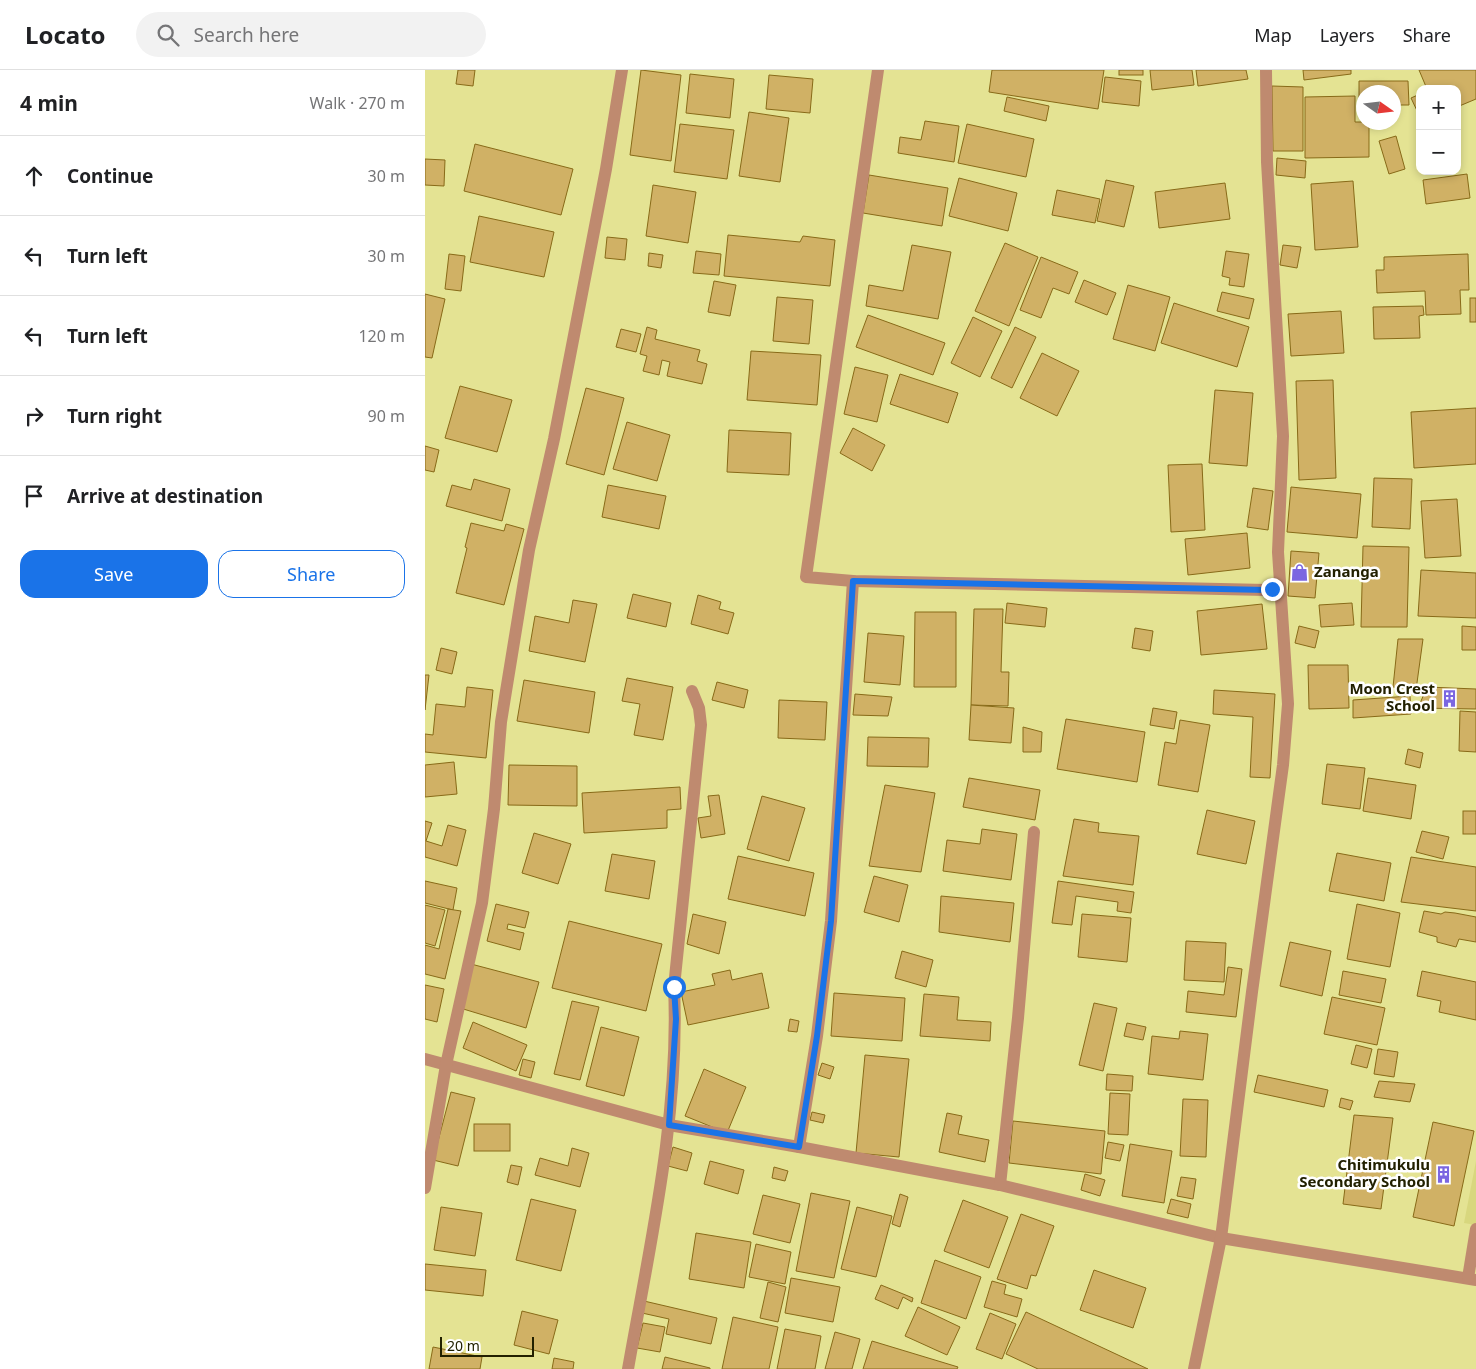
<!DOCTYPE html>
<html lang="en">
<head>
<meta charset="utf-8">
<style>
	body { margin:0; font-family:"Noto Sans",sans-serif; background:#f2f2f2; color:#202124 }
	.controls { position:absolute; right:15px; top:15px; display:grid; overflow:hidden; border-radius:10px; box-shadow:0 2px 8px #0003 }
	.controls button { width:45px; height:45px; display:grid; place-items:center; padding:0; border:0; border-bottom:1px solid #e0e0e0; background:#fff; color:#202124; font:25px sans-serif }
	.compass { position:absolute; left:931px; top:15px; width:45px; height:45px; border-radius:50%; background:#fff; box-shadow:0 2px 8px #0003; rotate:104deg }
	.scale { position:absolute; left:15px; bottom:12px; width:94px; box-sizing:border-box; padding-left:5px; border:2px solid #222000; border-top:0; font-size:14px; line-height:18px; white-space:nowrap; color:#222000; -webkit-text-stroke:4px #fff; paint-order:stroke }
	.stop { position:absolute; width:15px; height:15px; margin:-11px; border:4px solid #1a73e8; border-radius:50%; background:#fff }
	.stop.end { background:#1a73e8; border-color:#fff; box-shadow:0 1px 5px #0008 }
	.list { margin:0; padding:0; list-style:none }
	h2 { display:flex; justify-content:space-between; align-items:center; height:65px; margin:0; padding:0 20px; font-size:21px }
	h2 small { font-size:16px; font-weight:400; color:#757577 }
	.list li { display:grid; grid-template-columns:32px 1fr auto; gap:15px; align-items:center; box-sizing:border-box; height:80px; padding:0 20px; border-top:1px solid #e0e0e0 }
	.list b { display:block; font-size:19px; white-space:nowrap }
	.list em { font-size:16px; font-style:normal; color:#757577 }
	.actions { display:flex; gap:10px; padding:15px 20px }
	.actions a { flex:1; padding:11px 0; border:1px solid #1a73e8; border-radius:15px; text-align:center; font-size:18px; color:#1a73e8 }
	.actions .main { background:#1a73e8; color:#fff }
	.icon { flex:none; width:28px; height:28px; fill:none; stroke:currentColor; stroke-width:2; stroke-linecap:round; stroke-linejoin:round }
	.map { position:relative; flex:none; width:1051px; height:1299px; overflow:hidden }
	header { display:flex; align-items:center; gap:30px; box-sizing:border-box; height:70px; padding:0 25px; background:#fff; border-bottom:1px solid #e0e0e0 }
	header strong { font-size:24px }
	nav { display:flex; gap:28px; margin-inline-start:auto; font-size:18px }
	.search { width:350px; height:45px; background:#f2f2f2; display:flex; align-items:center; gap:12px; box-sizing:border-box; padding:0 18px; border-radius:28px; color:#757577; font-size:19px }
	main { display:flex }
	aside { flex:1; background:#fff }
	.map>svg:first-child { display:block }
</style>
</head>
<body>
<header>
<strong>Locato</strong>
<div class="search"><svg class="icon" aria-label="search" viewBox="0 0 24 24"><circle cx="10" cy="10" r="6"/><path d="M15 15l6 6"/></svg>Search here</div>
<nav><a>Map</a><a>Layers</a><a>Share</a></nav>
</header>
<main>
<aside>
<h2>4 min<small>Walk · 270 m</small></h2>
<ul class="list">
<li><svg class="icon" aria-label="ahead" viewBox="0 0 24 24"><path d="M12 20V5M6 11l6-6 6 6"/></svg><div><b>Continue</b></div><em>30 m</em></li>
<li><svg class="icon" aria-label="left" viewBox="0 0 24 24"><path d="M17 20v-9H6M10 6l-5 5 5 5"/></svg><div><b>Turn left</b></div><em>30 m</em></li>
<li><svg class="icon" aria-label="left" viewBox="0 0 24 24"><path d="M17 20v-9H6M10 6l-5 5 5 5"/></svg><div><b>Turn left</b></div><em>120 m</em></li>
<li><svg class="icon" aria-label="right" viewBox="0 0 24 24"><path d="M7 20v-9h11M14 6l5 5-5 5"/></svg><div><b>Turn right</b></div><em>90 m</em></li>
<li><svg class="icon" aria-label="arrive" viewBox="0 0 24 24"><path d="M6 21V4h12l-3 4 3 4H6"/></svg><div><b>Arrive at destination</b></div></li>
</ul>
<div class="actions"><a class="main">Save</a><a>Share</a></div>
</aside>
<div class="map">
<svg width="1051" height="1299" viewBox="0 0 1051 1299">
	<rect width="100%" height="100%" fill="#e4e393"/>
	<polygon fill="#d8d77e" points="1051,1091 1051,1155 1039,1153"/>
	<g fill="#d0b165" stroke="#886a18">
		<polygon points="33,0 50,0 48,16 31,14"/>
		<polygon points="216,0 256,5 246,91 205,85"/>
		<polygon points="567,0 679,0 673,39 564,22"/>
		<rect x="694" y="0" width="24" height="5"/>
		<polygon points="725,0 767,0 769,15 727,20"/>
		<polygon points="771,0 821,0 823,9 773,16"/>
		<polygon points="878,0 926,0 926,4 879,10"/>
		<polygon points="994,0 1051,0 1051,29 1032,37 1032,19 1002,19"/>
		<polygon points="265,4 309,9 305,48 261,43"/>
		<polygon points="344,5 388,9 385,43 341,39"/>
		<polygon points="680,7 716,11 714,36 677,32"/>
		<polygon points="934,11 983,11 984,35 968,35 968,22 938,22 938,35 934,35"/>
		<polygon points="847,16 878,17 878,81 848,81"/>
		<polygon points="995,24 995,47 986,28"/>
		<polygon points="930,26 930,52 944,52 944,87 880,88 880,27"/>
		<polygon points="582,27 624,36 621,51 579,41"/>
		<polygon points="324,42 364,48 355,112 314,106"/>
		<polygon points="500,51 534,56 529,92 473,83 475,67 496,70"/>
		<polygon points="255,54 309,60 302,109 249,102"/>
		<polygon points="542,54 609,69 601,107 533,93"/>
		<polygon points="971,66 980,99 964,104 954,71"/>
		<polygon points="50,74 148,99 136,145 39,121"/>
		<polygon points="852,88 881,91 880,108 851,105"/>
		<polygon points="0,89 20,90 19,116 0,115"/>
		<polygon points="1042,104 1045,128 1001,134 998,110"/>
		<polygon points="444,105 523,118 517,156 438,143"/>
		<polygon points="534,108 592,123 583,161 524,146"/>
		<polygon points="681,110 709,116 699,157 672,151"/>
		<polygon points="928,111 933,177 890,180 886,114"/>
		<polygon points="800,113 805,149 734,158 730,122"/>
		<polygon points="228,115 271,122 263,173 221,166"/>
		<polygon points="632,120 675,129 670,153 627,145"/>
		<polygon points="54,146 129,162 119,207 45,192"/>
		<polygon points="303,165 375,172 378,166 410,170 405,216 299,206"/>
		<polygon points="182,167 202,169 200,190 180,188"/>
		<polygon points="580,173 613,187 584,256 550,241"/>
		<polygon points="487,175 526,182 513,249 441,236 444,215 478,221"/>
		<polygon points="858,175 876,177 872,198 855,195"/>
		<polygon points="271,181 296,184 294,205 268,203"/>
		<polygon points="801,181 824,184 819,217 804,215 805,208 797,206"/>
		<polygon points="224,183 238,185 236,198 223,196"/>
		<polygon points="24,184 40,186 36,221 20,219"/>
		<polygon points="1043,184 1044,220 1035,220 1036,244 1001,245 1000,221 952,223 951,200 959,200 959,187"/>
		<polygon points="616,187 653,202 644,224 628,218 616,248 595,240"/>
		<polygon points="659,210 691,223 682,245 650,232"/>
		<polygon points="289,211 311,215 305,246 283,242"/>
		<polygon points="703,215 745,227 730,281 688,269"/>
		<polygon points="797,222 829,229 824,249 792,241"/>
		<polygon points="0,224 20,229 7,288 0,287"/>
		<polygon points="352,227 388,230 384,274 348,271"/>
		<rect x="1045" y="228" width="6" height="24"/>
		<polygon points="749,233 824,257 812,297 736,273"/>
		<polygon points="998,236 999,245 994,246 995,268 949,269 948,237"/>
		<polygon points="916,241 919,283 866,286 863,244"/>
		<polygon points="443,245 520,273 508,305 431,277"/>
		<polygon points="548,247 577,261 555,307 526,293"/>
		<polygon points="222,257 232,260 230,269 275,280 272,291 282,294 277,314 242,306 245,292 237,290 234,305 218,301 222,286 215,284"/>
		<polygon points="590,257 611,267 587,318 566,308"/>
		<polygon points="196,259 216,264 211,282 191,277"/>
		<polygon points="326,281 396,285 392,335 322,330"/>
		<polygon points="617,283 654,301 632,346 595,328"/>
		<polygon points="430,297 463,305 452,352 419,344"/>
		<polygon points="475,304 533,323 523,353 465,334"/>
		<polygon points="908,310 911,408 874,410 871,311"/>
		<polygon points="35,316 87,330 72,382 20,368"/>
		<polygon points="161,318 199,328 179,405 141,394"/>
		<polygon points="790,320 828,323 822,396 784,393"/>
		<polygon points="1051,338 1051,394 989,398 986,342"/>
		<polygon points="202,352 245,365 232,411 188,399"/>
		<polygon points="428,358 460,375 447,401 415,383"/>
		<polygon points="304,360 366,363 364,405 302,402"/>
		<polygon points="0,376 14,380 9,402 0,400"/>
		<polygon points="777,394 780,460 746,462 743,395"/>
		<polygon points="949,408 987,409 985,459 947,457"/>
		<polygon points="49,409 85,419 77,451 21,436 27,415 46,420"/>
		<polygon points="183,415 241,426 234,459 177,447"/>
		<polygon points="866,417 936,424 932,468 862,462"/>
		<polygon points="828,418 848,421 843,460 822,457"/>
		<polygon points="1032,429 1036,486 1000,488 996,431"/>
		<polygon points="46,453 79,461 81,454 99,459 79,535 31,523 42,478 40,477"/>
		<polygon points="822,463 825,498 763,505 760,469"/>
		<polygon points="938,476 984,477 982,557 936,557"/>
		<polygon points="866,481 894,483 890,528 863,526"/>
		<polygon points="996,500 1051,503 1051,548 993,546"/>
		<polygon points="208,524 246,533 241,557 202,548"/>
		<polygon points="273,525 296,532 294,539 309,543 303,564 266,554"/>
		<polygon points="148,530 172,534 160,592 104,581 110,546 144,553"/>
		<polygon points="582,533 622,538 620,557 580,553"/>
		<polygon points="927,533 929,555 896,557 894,535"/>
		<polygon points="837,534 842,579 776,585 772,541"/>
		<polygon points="549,539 578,539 576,602 584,602 583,636 546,635"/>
		<polygon points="490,542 531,542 531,617 489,617"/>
		<polygon points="874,556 894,561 890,578 870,573"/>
		<polygon points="1037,556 1051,557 1051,580 1037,580"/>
		<polygon points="710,558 728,561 725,581 707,578"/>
		<polygon points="443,563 479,566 475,615 439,612"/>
		<polygon points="973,569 998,569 991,620 968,617"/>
		<polygon points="16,578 32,582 27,604 11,600"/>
		<polygon points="883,595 923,595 924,638 884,639"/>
		<polygon points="0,605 4,605 0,640"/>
		<polygon points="202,608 248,617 238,670 209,665 215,634 197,631"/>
		<polygon points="99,610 170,622 164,663 92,651"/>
		<polygon points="292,612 323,620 319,638 287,630"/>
		<polygon points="42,617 68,620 61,688 0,682 0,664 8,665 11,634 40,637"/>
		<polygon points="1002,617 1051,619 1051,639 993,638"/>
		<polygon points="789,620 850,624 845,708 825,707 828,647 788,644"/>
		<polygon points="430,624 467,627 463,646 428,645"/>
		<polygon points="985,626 986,644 928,648 928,630"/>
		<polygon points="354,630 402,632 400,670 353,668"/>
		<polygon points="546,635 589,638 586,673 544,670"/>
		<polygon points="728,638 752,642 749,659 725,655"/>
		<polygon points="1035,641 1051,642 1051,682 1034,681"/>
		<polygon points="641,649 720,662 712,712 632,699"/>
		<polygon points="755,650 785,655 773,722 733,715 740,672 751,674"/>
		<polygon points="598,657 617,662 616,682 598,682"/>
		<polygon points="443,667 504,668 503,697 442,696"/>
		<polygon points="983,679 998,683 995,698 980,694"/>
		<polygon points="29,692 32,724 0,727 0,695"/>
		<polygon points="902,694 940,698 935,739 897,734"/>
		<polygon points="84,695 152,696 152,736 83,735"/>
		<polygon points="544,708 615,720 610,750 538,737"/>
		<polygon points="943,708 991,715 986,749 938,741"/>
		<polygon points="460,715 510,723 496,802 444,796"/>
		<polygon points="255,717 256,739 242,740 242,758 159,763 157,723"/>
		<polygon points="294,725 300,764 276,768 273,748 286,746 283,726"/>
		<polygon points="337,726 380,738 364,791 322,779"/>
		<polygon points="782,740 830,751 821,794 772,784"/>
		<rect x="1038" y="741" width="13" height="23"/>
		<polygon points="649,749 674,753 673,762 714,766 708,815 638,806"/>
		<polygon points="0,751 7,753 1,771 17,776 23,755 41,760 32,796 0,787"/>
		<polygon points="557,759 592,764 586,810 518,801 522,770 555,774"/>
		<polygon points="997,761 1024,767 1018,789 991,782"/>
		<polygon points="109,763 146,774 133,814 97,803"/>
		<polygon points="912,783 966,793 959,831 904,821"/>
		<polygon points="187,784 230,791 224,829 180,821"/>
		<polygon points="313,786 389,803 380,846 303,829"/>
		<polygon points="986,787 1051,797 1051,841 976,832"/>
		<polygon points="449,806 483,815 474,852 439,842"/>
		<polygon points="0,811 32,818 28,840 0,833"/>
		<polygon points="633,811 709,822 706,843 692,841 693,832 651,826 647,855 627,853"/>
		<polygon points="516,826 589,833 585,872 514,862"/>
		<polygon points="71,834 104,842 100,858 83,854 82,859 99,863 95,880 62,871"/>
		<polygon points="932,834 975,843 965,897 922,889"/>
		<polygon points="0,835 20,840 10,876 0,873"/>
		<polygon points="23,839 36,841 20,909 0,904 0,875 14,879"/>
		<polygon points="999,841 1016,844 1020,842 1030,843 1051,847 1051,872 1034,869 1031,877 1012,872 1012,867 994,862"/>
		<polygon points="268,844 301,852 294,884 262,874"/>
		<polygon points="657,844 706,848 702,892 653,887"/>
		<polygon points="144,851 237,874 221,941 127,918"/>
		<polygon points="761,871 801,873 799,912 759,910"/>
		<polygon points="865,872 906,881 897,926 855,916"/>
		<polygon points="477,881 508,890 501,917 470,908"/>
		<polygon points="46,894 114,912 101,958 35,938"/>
		<polygon points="803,897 817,899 811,947 761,942 763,921 799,925"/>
		<polygon points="305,900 307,910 337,903 344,938 263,955 256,922 290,915 287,904"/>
		<polygon points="918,901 961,909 956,933 914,925"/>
		<polygon points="997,901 1051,912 1051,950 1014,942 1016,931 992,926"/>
		<polygon points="0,915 19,919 12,952 0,949"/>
		<polygon points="409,923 480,928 477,971 406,966"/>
		<polygon points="499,924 534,927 532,950 566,952 565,971 495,966"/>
		<polygon points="907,927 960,938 952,975 899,964"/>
		<polygon points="147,931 174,937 155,1010 129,1004"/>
		<polygon points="669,933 692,938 678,1001 654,995"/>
		<polygon points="365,949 374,951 372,962 363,961"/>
		<polygon points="48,952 102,975 91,1001 38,978"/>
		<polygon points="702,953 721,957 718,970 699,966"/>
		<polygon points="176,957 214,967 199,1026 161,1016"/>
		<polygon points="755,961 783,964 778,1010 723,1004 727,966 754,969"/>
		<polygon points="931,975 947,979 942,998 926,994"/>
		<polygon points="953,979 973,982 969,1007 949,1004"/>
		<polygon points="440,985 484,989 474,1087 431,1083"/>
		<polygon points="98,989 110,992 106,1008 94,1005"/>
		<polygon points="397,993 409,997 405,1009 393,1005"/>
		<polygon points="279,999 321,1017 302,1063 260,1046"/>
		<polygon points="682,1004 708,1006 707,1021 681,1020"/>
		<polygon points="833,1005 903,1020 899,1037 829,1022"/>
		<polygon points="954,1011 990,1014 985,1032 949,1027"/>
		<polygon points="26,1022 50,1028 33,1096 8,1090"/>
		<polygon points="685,1023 705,1024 703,1065 683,1064"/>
		<polygon points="916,1028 928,1031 925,1040 914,1037"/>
		<polygon points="758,1029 783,1030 781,1087 755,1086"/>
		<polygon points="387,1042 400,1045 398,1053 385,1050"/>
		<polygon points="522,1043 537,1046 533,1064 564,1070 560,1092 514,1082"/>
		<polygon points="929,1045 968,1048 956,1139 918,1134"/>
		<polygon points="588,1051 680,1061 676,1104 584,1093"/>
		<polygon points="1008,1052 1049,1061 1029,1156 988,1147"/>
		<rect x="49" y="1054" width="36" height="27"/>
		<polygon points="683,1072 699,1075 695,1091 680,1088"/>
		<polygon points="705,1074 747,1081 739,1133 697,1126"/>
		<polygon points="248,1077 267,1083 262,1101 243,1096"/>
		<polygon points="147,1078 164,1083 155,1117 110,1105 115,1088 143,1096"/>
		<polygon points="285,1091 319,1100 313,1124 279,1114"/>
		<polygon points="86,1095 97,1097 93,1115 82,1112"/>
		<polygon points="349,1097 363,1101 360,1111 347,1108"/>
		<polygon points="660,1104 680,1110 675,1126 656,1120"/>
		<polygon points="756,1107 771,1109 768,1129 752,1126"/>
		<polygon points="386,1123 425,1131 409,1208 371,1201"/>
		<polygon points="475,1124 483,1127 475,1157 467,1154"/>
		<polygon points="338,1125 375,1134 365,1173 328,1164"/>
		<polygon points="106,1129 151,1140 136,1201 91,1190"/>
		<polygon points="746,1129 766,1134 763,1148 742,1143"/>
		<polygon points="538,1130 583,1147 564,1198 519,1181"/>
		<polygon points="16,1137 57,1143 50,1186 9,1180"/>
		<polygon points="432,1137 467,1146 451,1207 416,1199"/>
		<polygon points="596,1144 629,1156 611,1206 606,1205 602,1219 572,1209"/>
		<polygon points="271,1163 326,1172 319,1218 264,1209"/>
		<polygon points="331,1174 366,1182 360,1214 324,1207"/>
		<polygon points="510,1190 556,1207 541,1249 496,1233"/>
		<polygon points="0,1194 61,1200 58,1226 0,1220"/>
		<polygon points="669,1200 721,1218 708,1258 655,1240"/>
		<polygon points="366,1208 415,1217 408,1252 360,1243"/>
		<polygon points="567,1211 581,1215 579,1224 597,1229 592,1247 559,1237"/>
		<polygon points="343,1212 361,1217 353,1252 335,1248"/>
		<polygon points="456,1215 488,1228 487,1232 478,1227 473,1239 450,1229"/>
		<polygon points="219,1231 292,1248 286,1274 241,1264 244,1249 217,1243"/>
		<polygon points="493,1237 535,1257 522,1285 480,1266"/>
		<polygon points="97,1241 133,1250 124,1284 89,1275"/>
		<polygon points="601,1242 723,1299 613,1299 581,1284"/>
		<polygon points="565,1243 591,1254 577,1289 551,1279"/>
		<polygon points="308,1247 353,1257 344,1299 297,1299"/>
		<polygon points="218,1253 240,1257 235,1282 212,1278"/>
		<polygon points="360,1259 396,1266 390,1299 352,1299"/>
		<polygon points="410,1262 435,1269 427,1299 400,1299"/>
		<polygon points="447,1271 533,1297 532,1299 438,1299"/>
		<polygon points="8,1277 57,1287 55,1299 4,1299"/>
		<polygon points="240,1287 285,1298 285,1299 237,1299"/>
		<polygon points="129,1288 149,1292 148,1299 127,1299"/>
	</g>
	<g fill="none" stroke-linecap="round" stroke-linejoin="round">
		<g stroke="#bf8a6f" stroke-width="12">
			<polyline points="453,0 381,507 428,511 841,520 854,519"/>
			<polyline points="0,989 244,1055 374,1077 575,1115 796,1168 1051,1210"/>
			<polyline points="374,1077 392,966 406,851 428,511"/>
			<polyline points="575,1115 593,948 609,762"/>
			<polyline points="0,1118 21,995 57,833 69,739 76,652 104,480 129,369 181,99 197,0"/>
			<polyline points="1043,1208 1051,1159"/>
			<path d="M203,1299C225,1174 255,1044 249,917L276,655L274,638L267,621"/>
			<polyline points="769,1299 796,1168 827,922 858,695 863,634 853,482 858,366 842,92 841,0"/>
		</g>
	</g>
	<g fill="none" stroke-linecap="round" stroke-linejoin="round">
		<polyline stroke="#1a73e8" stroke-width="6" points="249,917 251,949 244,1055 374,1077 392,966 406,851 428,511 841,520 847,519"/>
	</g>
	<defs>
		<symbol id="shop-bare" viewBox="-9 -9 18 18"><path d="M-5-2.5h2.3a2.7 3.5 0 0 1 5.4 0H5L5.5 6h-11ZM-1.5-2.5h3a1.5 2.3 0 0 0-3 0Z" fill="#7b66e1" stroke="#fff" stroke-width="2.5" paint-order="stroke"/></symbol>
		<symbol id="building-bare" viewBox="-9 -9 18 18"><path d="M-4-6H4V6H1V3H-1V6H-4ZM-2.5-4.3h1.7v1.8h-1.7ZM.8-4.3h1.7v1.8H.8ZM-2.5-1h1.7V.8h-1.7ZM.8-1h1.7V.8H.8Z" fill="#7b66e1" stroke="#fff" stroke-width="2.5" paint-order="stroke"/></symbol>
	</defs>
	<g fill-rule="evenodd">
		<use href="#shop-bare" x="862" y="490" width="25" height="25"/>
		<use href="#building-bare" x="1012" y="616" width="25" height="25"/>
		<use href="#building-bare" x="1006" y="1092" width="25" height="25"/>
	</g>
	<g text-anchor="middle" stroke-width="5" stroke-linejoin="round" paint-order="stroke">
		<g font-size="15" font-weight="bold" fill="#222000" stroke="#fff" text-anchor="end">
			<text x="889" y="507" text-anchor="start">Zananga</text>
			<text x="1010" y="624">Moon Crest<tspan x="1010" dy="17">School</tspan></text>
			<text x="1005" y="1100">Chitimukulu<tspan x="1005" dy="17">Secondary School</tspan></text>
		</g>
	</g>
</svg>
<div class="controls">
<button>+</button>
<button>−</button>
</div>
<svg class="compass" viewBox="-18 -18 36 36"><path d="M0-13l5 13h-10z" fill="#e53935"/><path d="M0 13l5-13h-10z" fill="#757577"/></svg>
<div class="scale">20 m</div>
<div class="stop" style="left:249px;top:917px"></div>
<div class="stop end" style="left:847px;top:519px"></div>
</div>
</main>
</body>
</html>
